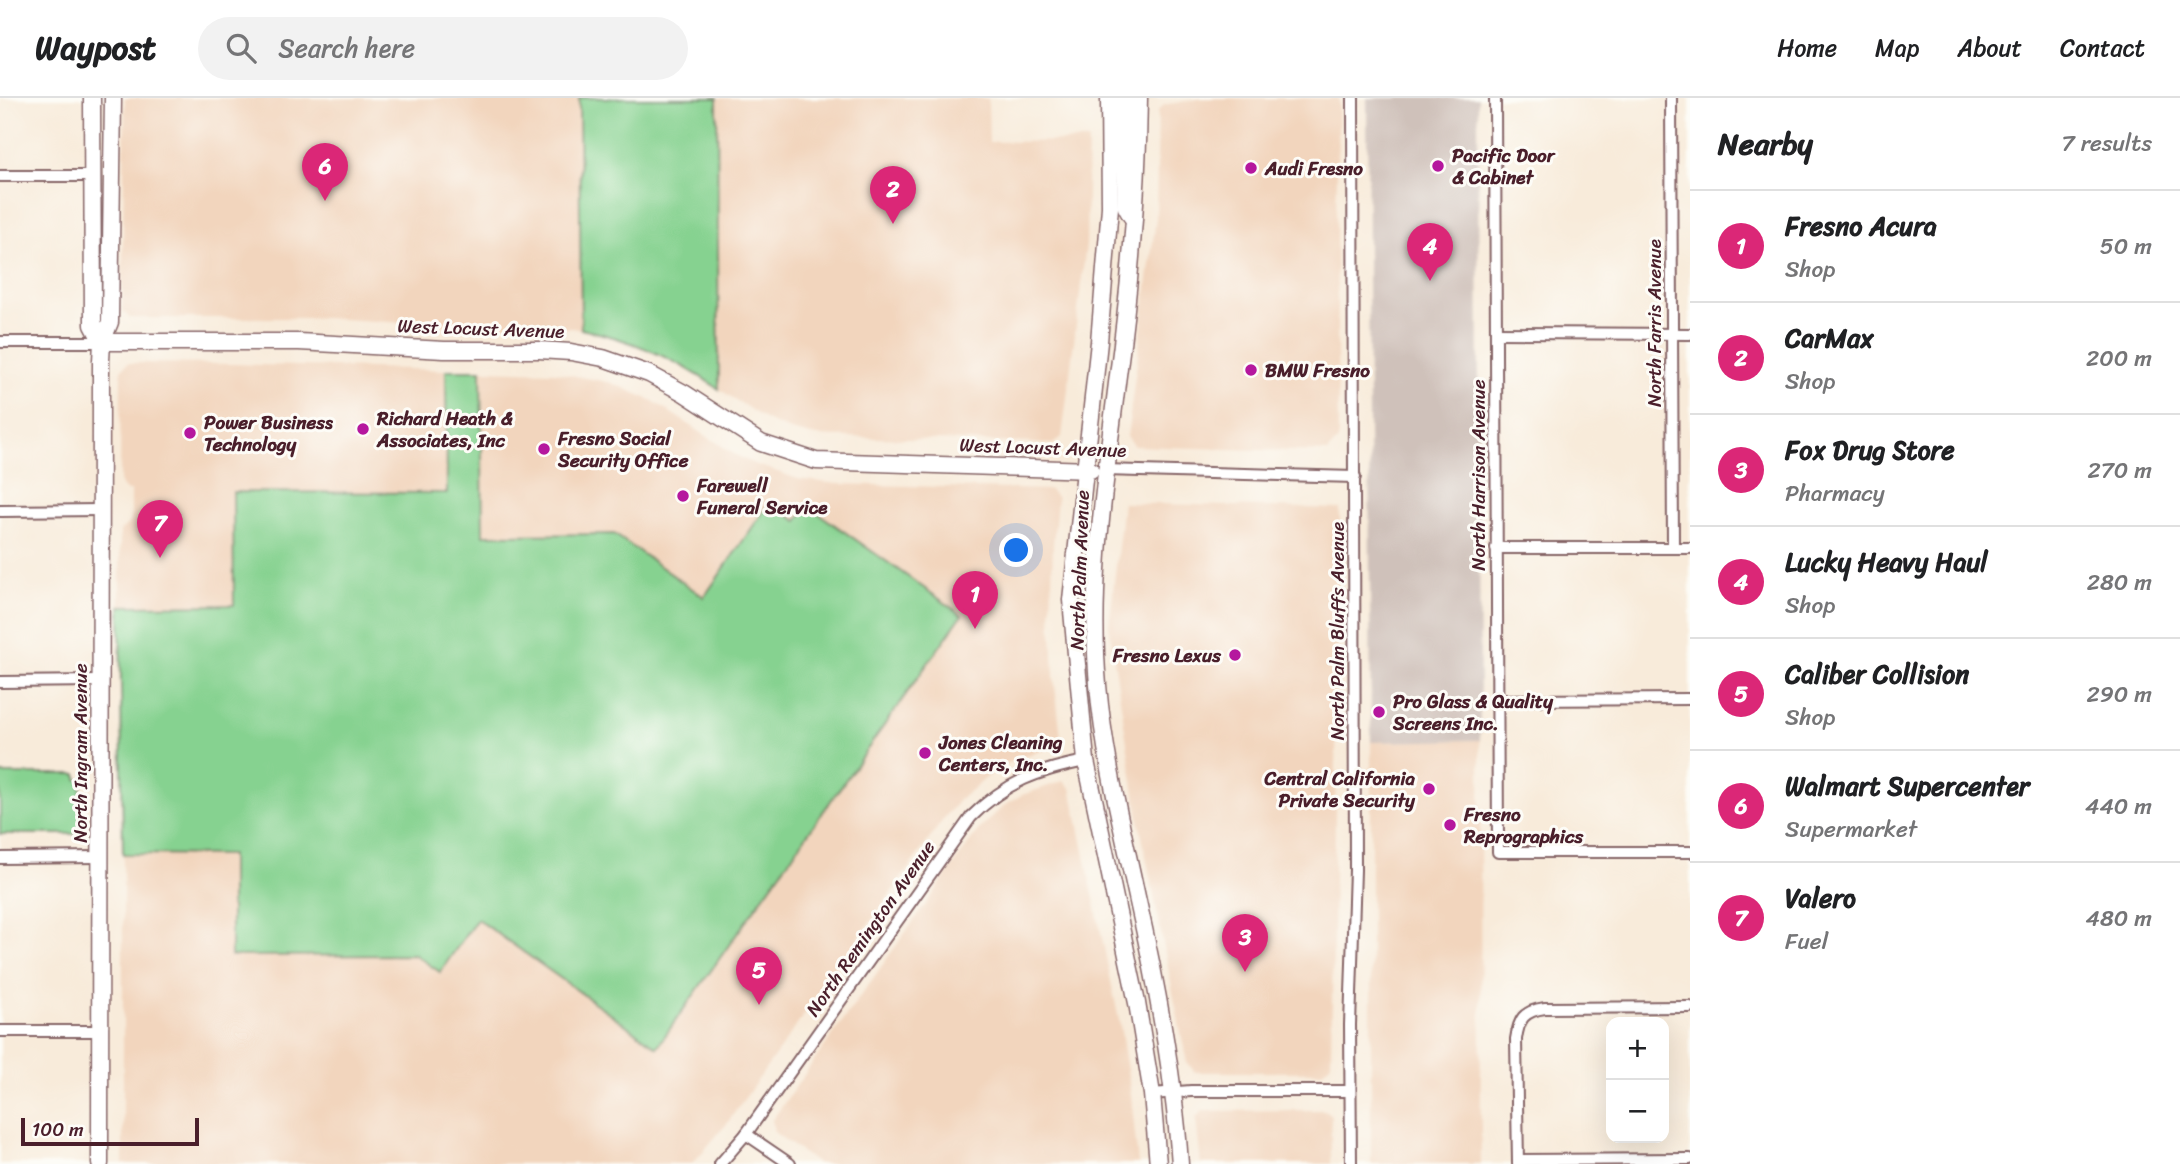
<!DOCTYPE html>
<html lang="en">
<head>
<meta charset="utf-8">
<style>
	body { margin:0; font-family:Sriracha,sans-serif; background:#f2f2f2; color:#202124 }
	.controls { position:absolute; right:21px; bottom:21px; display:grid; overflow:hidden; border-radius:14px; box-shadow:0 7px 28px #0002 }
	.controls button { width:63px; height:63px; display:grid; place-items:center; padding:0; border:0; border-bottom:2px solid #e0e0e0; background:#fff; color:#202124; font:35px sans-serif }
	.scale { position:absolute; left:21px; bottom:18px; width:178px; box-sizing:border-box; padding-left:7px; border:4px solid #4a1f2b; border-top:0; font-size:19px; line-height:24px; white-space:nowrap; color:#4a1f2b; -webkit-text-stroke:5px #fdfcf7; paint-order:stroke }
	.you { position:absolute; left:1017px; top:453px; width:24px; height:24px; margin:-18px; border:5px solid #fff; border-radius:50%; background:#1a73e8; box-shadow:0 0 0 10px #1a73e833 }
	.badge { display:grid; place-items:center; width:46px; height:46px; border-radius:50%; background:#db2777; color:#fff; font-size:23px; font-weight:700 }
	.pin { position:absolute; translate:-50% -58px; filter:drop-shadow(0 2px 4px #0008) }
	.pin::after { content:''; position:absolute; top:37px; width:24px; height:21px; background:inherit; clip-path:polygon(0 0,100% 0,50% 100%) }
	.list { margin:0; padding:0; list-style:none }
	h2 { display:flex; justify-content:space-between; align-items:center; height:91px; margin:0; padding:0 28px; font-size:30px }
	h2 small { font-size:23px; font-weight:400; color:#757577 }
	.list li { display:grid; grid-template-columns:46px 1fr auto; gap:21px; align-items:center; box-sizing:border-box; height:112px; padding:0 28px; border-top:2px solid #e0e0e0 }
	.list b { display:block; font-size:26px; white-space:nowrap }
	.list p { margin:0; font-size:23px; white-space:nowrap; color:#757577 }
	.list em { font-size:23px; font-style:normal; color:#757577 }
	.icon { flex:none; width:38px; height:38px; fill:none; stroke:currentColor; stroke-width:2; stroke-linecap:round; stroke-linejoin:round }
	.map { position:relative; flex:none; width:1690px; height:1066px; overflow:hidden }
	header { display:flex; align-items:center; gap:42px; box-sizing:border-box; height:98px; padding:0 35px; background:#fff; border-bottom:2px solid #e0e0e0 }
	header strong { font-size:33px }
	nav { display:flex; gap:38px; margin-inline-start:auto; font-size:24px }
	.search { width:490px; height:63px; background:#f2f2f2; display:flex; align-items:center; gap:18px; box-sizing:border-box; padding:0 24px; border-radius:38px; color:#757577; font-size:26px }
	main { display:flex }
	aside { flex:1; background:#fff }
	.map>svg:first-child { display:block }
</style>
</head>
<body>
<header>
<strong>Waypost</strong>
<div class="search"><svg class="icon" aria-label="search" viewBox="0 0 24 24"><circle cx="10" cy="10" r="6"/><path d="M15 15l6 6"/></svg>Search here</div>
<nav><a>Home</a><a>Map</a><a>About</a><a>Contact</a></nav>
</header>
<main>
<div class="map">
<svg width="1690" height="1066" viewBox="0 0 1690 1066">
	<rect width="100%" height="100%" fill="#fdfcf7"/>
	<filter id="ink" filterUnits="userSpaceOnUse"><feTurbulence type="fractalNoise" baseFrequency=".0143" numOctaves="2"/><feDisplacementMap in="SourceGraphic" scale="14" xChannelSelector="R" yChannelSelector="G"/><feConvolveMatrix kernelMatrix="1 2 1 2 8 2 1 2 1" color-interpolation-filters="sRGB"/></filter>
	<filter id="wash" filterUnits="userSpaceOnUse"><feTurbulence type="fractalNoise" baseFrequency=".00686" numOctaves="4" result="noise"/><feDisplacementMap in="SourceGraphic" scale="28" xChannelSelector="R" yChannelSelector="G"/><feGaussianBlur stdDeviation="1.57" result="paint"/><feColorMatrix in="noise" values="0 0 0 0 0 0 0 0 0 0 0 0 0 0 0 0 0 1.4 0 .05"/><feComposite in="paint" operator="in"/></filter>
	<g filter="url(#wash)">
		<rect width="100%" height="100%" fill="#f8ebda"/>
		<g fill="#f2d5bd">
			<polygon points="125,0 579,0 581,231 538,227 424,226 325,220 130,220 122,212"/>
			<polygon points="717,0 988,0 989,44 1088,43 1086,147 1062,339 1053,346 816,338 790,332 768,323 719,291"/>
			<polygon points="1202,0 1339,0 1336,115 1338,342 1327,354 1135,348 1127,339 1156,121 1158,13 1164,7"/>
			<polygon points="128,265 230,266 446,272 447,395 233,394 234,507 120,508 120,433 131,423 131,393 127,393 120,386 121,272"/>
			<polygon points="481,272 555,274 612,285 653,303 734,356 754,366 798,381 838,386 1050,392 1057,400 1053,447 1051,515 1054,579 1061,639 1056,649 1023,658 1000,669 961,700 945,719 725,1028 692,1066 123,1066 123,756 231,756 231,858 415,857 477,821 657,949 962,518 808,408 797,423 770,404 704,499 614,436 482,437"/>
			<polygon points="1123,405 1340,411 1331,965 1322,974 1195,974 1187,965 1140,729 1109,529"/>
			<polygon points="1480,642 1481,1066 1371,1066 1371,644"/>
			<polygon points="1063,683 1071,690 1120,927 1131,997 1138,1066 818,1066 774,1034 772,1022 980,730 1005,707 1022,697"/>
			<polygon points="1325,1012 1331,1017 1331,1066 1201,1066 1196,1020 1202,1013"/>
		</g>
		<polygon fill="#cfc1ba" points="1367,0 1478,0 1480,642 1371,644"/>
		<g fill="#86d290" stroke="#68785e" stroke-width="2">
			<path d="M579,0H717L719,291C676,261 632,241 581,231Z"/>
			<polygon points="446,272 481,272 483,437 614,436 704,499 770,404 797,423 808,408 962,517 657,949 477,821 440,874 415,857 231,858 231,757 123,756 120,508 234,507 233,394 447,395"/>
			<polygon points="0,676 77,676 77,681 81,683 80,736 0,736"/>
		</g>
	</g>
	<g filter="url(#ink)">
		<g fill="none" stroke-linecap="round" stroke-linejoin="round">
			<defs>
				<g id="street">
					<polyline points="1495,0 1498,754 1690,754"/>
					<polyline points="1671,0 1673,450"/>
					<polyline points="0,78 92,78"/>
					<polyline points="1496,235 1690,236"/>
					<polyline points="0,244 102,244"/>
					<polyline points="1105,372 1355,379"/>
					<polyline points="0,413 101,412"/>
					<polyline points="1496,450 1690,450"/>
					<polyline points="0,584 101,583"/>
					<polyline points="1496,602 1690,601"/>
					<polyline points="0,760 100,759"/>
					<polyline points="0,933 100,933"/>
					<polyline points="1152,996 1191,993 1350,993"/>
					<polyline points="746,1036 790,1066"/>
					<polyline points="1518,1062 1690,1061"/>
					<path d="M720,1066L746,1036L971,719C1006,684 1038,672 1086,663"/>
					<polyline points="1351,1066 1350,927 1355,772 1353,0"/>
					<path d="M1518,1066L1516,941C1519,921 1523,913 1545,910L1690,909"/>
				</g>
				<g id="secondary">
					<polyline points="92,0 93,227 102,244"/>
					<polyline points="1109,0 1110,109 1099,244 1071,502 1086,663 1137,905 1152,996 1158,1066"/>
					<polyline points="1123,0 1126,109 1131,118"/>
					<path d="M1139,0C1138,97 1130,189 1117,285C1105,385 1089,486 1098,587C1104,658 1122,729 1137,799C1157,887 1174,976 1180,1066"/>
					<polyline points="102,244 299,244 444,252 539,252 571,254 603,260 649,276 684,295 761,345 816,363 1091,372"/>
					<polyline points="100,1066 101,263 102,244 110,224 113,0"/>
				</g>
			</defs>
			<use href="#street" stroke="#876668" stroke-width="14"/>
			<use href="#secondary" stroke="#876668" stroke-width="19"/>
			<use href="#street" stroke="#fff" stroke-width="10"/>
			<use href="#secondary" stroke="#fff" stroke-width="16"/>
		</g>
	</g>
	<g fill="#b5179e" stroke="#fdfcf7" stroke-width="2.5">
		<circle cx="1438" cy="68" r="7"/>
		<circle cx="1251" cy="70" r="7"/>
		<circle cx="1251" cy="272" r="7"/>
		<circle cx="363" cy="331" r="7"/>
		<circle cx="190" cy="335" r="7"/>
		<circle cx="544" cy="351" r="7"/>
		<circle cx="683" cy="398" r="7"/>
		<circle cx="1235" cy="557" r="7"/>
		<circle cx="1379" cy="614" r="7"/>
		<circle cx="925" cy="655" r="7"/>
		<circle cx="1429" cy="691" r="7"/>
		<circle cx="1450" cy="727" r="7"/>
	</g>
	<g text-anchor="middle" stroke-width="6" stroke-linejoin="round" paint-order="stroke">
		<g font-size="19" font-weight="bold" fill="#4a1f2b" stroke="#fdfcf7" text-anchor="start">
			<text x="1452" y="64">Pacific Door<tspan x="1452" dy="22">&amp; Cabinet</tspan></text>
			<text x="1265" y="77">Audi Fresno</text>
			<text x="1265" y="279">BMW Fresno</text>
			<text x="377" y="327">Richard Heath &amp;<tspan x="377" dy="22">Associates, Inc</tspan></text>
			<text x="204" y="331">Power Business<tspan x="204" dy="22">Technology</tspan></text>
			<text x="558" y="347">Fresno Social<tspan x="558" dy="22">Security Office</tspan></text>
			<text x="697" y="394">Farewell<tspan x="697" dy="22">Funeral Service</tspan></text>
			<text x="1221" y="564" text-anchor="end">Fresno Lexus</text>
			<text x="1393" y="610">Pro Glass &amp; Quality<tspan x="1393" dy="22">Screens Inc.</tspan></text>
			<text x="939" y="651">Jones Cleaning<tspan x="939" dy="22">Centers, Inc.</tspan></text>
			<text x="1415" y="687" text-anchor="end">Central California<tspan x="1415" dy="22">Private Security</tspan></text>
			<text x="1464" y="723">Fresno<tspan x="1464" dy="22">Reprographics</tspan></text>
		</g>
		<g font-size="19" fill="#4a1f2b" stroke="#fdfcf7">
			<text transform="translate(1654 225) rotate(-90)" y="7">North Farris Avenue</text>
			<text transform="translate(481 230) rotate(2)" y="7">West Locust Avenue</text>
			<text transform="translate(1043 349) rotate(2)" y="7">West Locust Avenue</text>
			<text transform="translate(1478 377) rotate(-90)" y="7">North Harrison Avenue</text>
			<text transform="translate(1079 472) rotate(-88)" y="7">North Palm Avenue</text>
			<text transform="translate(1337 533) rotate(-90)" y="7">North Palm Bluffs Avenue</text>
			<text transform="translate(80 655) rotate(-90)" y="7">North Ingram Avenue</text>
			<text transform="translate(870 830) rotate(-55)" y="7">North Remington Avenue</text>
		</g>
	</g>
</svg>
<div class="controls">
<button>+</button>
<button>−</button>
</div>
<div class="scale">100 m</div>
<div class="you"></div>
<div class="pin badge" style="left:975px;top:531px">1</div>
<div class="pin badge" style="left:893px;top:126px">2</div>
<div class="pin badge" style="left:1245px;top:874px">3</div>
<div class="pin badge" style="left:1430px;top:183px">4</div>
<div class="pin badge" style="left:759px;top:907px">5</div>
<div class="pin badge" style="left:325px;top:103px">6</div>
<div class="pin badge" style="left:160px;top:460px">7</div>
</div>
<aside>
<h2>Nearby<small>7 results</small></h2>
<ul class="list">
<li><span class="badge">1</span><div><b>Fresno Acura</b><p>Shop</p></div><em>50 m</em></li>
<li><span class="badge">2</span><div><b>CarMax</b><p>Shop</p></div><em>200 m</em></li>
<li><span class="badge">3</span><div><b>Fox Drug Store</b><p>Pharmacy</p></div><em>270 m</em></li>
<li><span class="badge">4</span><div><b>Lucky Heavy Haul</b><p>Shop</p></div><em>280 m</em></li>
<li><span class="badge">5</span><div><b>Caliber Collision</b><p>Shop</p></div><em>290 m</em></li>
<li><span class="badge">6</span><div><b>Walmart Supercenter</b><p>Supermarket</p></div><em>440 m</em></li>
<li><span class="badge">7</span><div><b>Valero</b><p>Fuel</p></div><em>480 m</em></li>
</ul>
</aside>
</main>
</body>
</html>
